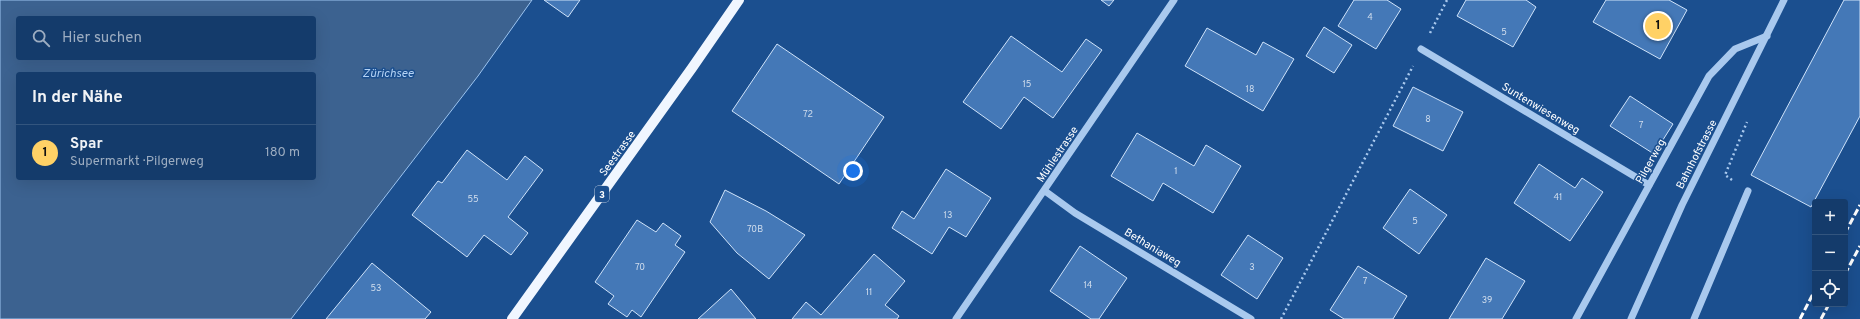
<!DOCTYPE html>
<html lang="de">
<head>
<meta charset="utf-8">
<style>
	body { margin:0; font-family:Overpass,sans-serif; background:#1d4271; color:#f1f3f6 }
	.controls { position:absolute; right:12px; bottom:12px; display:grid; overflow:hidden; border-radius:4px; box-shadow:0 4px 16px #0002 }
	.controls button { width:36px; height:36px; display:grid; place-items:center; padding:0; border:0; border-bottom:1px solid #33557e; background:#143b6b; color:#f1f3f6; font:20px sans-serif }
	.you { position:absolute; left:853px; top:171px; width:14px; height:14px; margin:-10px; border:3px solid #fff; border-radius:50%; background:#1a73e8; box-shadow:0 0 0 6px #1a73e833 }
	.badge { display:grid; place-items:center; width:26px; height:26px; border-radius:50%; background:#ffd166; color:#111; font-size:13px; font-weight:700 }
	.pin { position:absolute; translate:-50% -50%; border:2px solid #fff; box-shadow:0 1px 4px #0006 }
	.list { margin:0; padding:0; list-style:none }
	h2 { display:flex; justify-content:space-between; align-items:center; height:52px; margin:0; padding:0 16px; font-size:17px }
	h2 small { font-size:13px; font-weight:400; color:#9dadc1 }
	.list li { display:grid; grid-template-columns:26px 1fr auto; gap:12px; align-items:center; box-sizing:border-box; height:56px; padding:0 16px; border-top:1px solid #33557e }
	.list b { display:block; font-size:15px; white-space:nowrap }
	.list p { margin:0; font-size:13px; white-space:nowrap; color:#9dadc1 }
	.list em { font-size:13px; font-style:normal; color:#9dadc1 }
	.icon { flex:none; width:22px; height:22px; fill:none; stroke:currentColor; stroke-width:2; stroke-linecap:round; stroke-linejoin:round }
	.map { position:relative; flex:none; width:1860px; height:319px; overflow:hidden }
	.search { position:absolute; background:#143b6b; box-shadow:0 4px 16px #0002; left:16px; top:16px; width:300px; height:44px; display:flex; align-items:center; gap:10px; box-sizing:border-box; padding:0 14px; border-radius:4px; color:#9dadc1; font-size:15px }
	.panel { position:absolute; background:#143b6b; box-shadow:0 4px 16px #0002; left:16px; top:72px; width:300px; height:108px; border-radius:4px }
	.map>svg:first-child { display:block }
</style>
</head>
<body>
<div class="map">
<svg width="1860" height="319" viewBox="0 0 1860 319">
	<rect width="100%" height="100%" fill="#1b4f8f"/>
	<path fill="#3c6290" stroke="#9cc4f0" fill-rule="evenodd" d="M0,0H532L478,76L291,319H0ZM18,18H314V58H18ZM18,74H314V178H18Z"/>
	<g fill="#4478b7" stroke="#cfe3fa">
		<polygon points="544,0 580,0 568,17"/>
		<polygon points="1101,0 1114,0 1109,6"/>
		<polygon points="1354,0 1387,0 1401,9 1376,49 1338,26"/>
		<polygon points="1466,0 1526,0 1536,7 1513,47 1457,16"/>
		<polygon points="1606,0 1669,0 1687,10 1660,59 1593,22"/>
		<polygon points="1844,0 1860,0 1860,116 1811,207 1751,175"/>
		<polygon points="1324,27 1352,45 1334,73 1306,56"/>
		<polygon points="1207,28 1256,55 1263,42 1294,59 1263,111 1185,66"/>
		<polygon points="1011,36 1062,72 1086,39 1102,50 1053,118 1024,97 1001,129 963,102"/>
		<polygon points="777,44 884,117 839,184 732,111"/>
		<polygon points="1413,87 1463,112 1443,151 1393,126"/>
		<polygon points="1630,96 1673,124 1654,154 1610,126"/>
		<polygon points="1137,133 1194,166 1206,145 1241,166 1213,213 1163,183 1153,201 1111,176"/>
		<polygon points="467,150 507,180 525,156 543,170 508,217 528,233 511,255 484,235 467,257 412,215 438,181 442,183"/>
		<polygon points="1539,164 1575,188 1582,178 1603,192 1570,241 1514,203"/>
		<polygon points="946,169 991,198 966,237 949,227 932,254 892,228 902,211 914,219"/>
		<polygon points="1410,189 1447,215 1419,254 1383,228"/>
		<polygon points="725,190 766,211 805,235 769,279 737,253 710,222"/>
		<polygon points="637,220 656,232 663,223 681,236 675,245 685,252 641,317 632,310 627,317 608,304 614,296 595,282"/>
		<polygon points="1248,235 1283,258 1257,299 1221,275"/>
		<polygon points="1080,246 1127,278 1099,319 1091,319 1050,291"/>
		<polygon points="874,254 905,281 885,305 899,316 897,319 792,319 806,302 821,315"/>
		<polygon points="1486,258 1525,281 1502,319 1449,319"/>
		<polygon points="372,263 431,312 425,319 326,319"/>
		<polygon points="1358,266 1407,296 1393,319 1344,319 1330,310"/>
		<polygon points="731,289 756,319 698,319"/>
	</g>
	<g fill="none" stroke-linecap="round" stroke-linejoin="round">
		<g stroke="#a9c9ee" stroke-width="2.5" stroke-dasharray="2 3" stroke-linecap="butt">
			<polyline points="1430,33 1447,0"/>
			<polyline points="1732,180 1725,175 1747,122"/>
			<polyline points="1281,319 1413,66"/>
		</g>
		<g stroke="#a9c9ee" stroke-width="7">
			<polyline points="1421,49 1649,185"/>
			<polyline points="1045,191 1075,213 1251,319"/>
			<polyline points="956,319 1174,0"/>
			<polyline points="1576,319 1709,76 1735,49 1767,36"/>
			<polyline points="1631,319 1682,205 1784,0"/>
			<polyline points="1694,319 1748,191"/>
		</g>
		<polyline stroke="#f0f6ff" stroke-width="10" points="512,319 692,68 739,0"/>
		<g stroke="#fff" stroke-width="3" stroke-dasharray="7 3" stroke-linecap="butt">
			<polyline points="1845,233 1860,205"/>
			<polyline points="1845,274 1860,246"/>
			<polyline points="1800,319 1815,290"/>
			<polyline points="1821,319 1829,304"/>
		</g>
	</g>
	<g text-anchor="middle" stroke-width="3" stroke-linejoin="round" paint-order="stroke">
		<g font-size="9" fill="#d0dded">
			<text x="1370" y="20">4</text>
			<text x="1504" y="35">5</text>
			<text x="1027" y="87">15</text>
			<text x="1250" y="92">18</text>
			<text x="808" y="117">72</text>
			<text x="1428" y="122">8</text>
			<text x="1641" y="128">7</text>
			<text x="1176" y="174">1</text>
			<text x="1558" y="200">41</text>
			<text x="473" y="202">55</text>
			<text x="948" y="218">13</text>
			<text x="1415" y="224">5</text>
			<text x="755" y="232">70B</text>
			<text x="640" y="270">70</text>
			<text x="1252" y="270">3</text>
			<text x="1365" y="284">7</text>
			<text x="1088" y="288">14</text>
			<text x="376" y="291">53</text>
			<text x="869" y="295">11</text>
			<text x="1487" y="303">39</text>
		</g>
		<rect fill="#1b4f8f" stroke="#bbcadd" stroke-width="1" x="595" y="186" width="14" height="16" rx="3"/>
		<g font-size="10" font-weight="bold" fill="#fff">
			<text x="602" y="198">3</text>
		</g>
		<g font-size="11" fill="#fff" stroke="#1b4f8f">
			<text transform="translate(1541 108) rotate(31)" y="4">Suntenwiesenweg</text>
			<text transform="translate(617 153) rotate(-54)" y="4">Seestrasse</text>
			<text transform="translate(1057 154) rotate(-56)" y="4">Mühlestrasse</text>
			<text transform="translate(1696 154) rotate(-63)" y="4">Bahnhofstrasse</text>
			<text transform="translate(1650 161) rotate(-61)" y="4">Pilgerweg</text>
			<text transform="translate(1153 247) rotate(31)" y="4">Bethaniaweg</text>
		</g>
		<g font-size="12" font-style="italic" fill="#b5d3f5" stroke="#1b4f8f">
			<text x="388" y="77">Zürichsee</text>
		</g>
	</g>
</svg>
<div class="controls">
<button>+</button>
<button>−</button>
<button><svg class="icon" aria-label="locate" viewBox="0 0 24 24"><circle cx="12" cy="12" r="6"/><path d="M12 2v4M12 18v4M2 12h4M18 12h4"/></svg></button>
</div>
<div class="you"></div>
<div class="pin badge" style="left:1658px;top:26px">1</div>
<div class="search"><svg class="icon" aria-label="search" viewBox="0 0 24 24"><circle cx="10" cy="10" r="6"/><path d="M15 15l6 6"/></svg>Hier suchen</div>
<section class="panel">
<h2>In der Nähe<small></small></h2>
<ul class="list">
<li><span class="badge">1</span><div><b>Spar</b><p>Supermarkt · Pilgerweg</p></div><em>180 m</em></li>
</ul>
</section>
</div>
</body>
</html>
